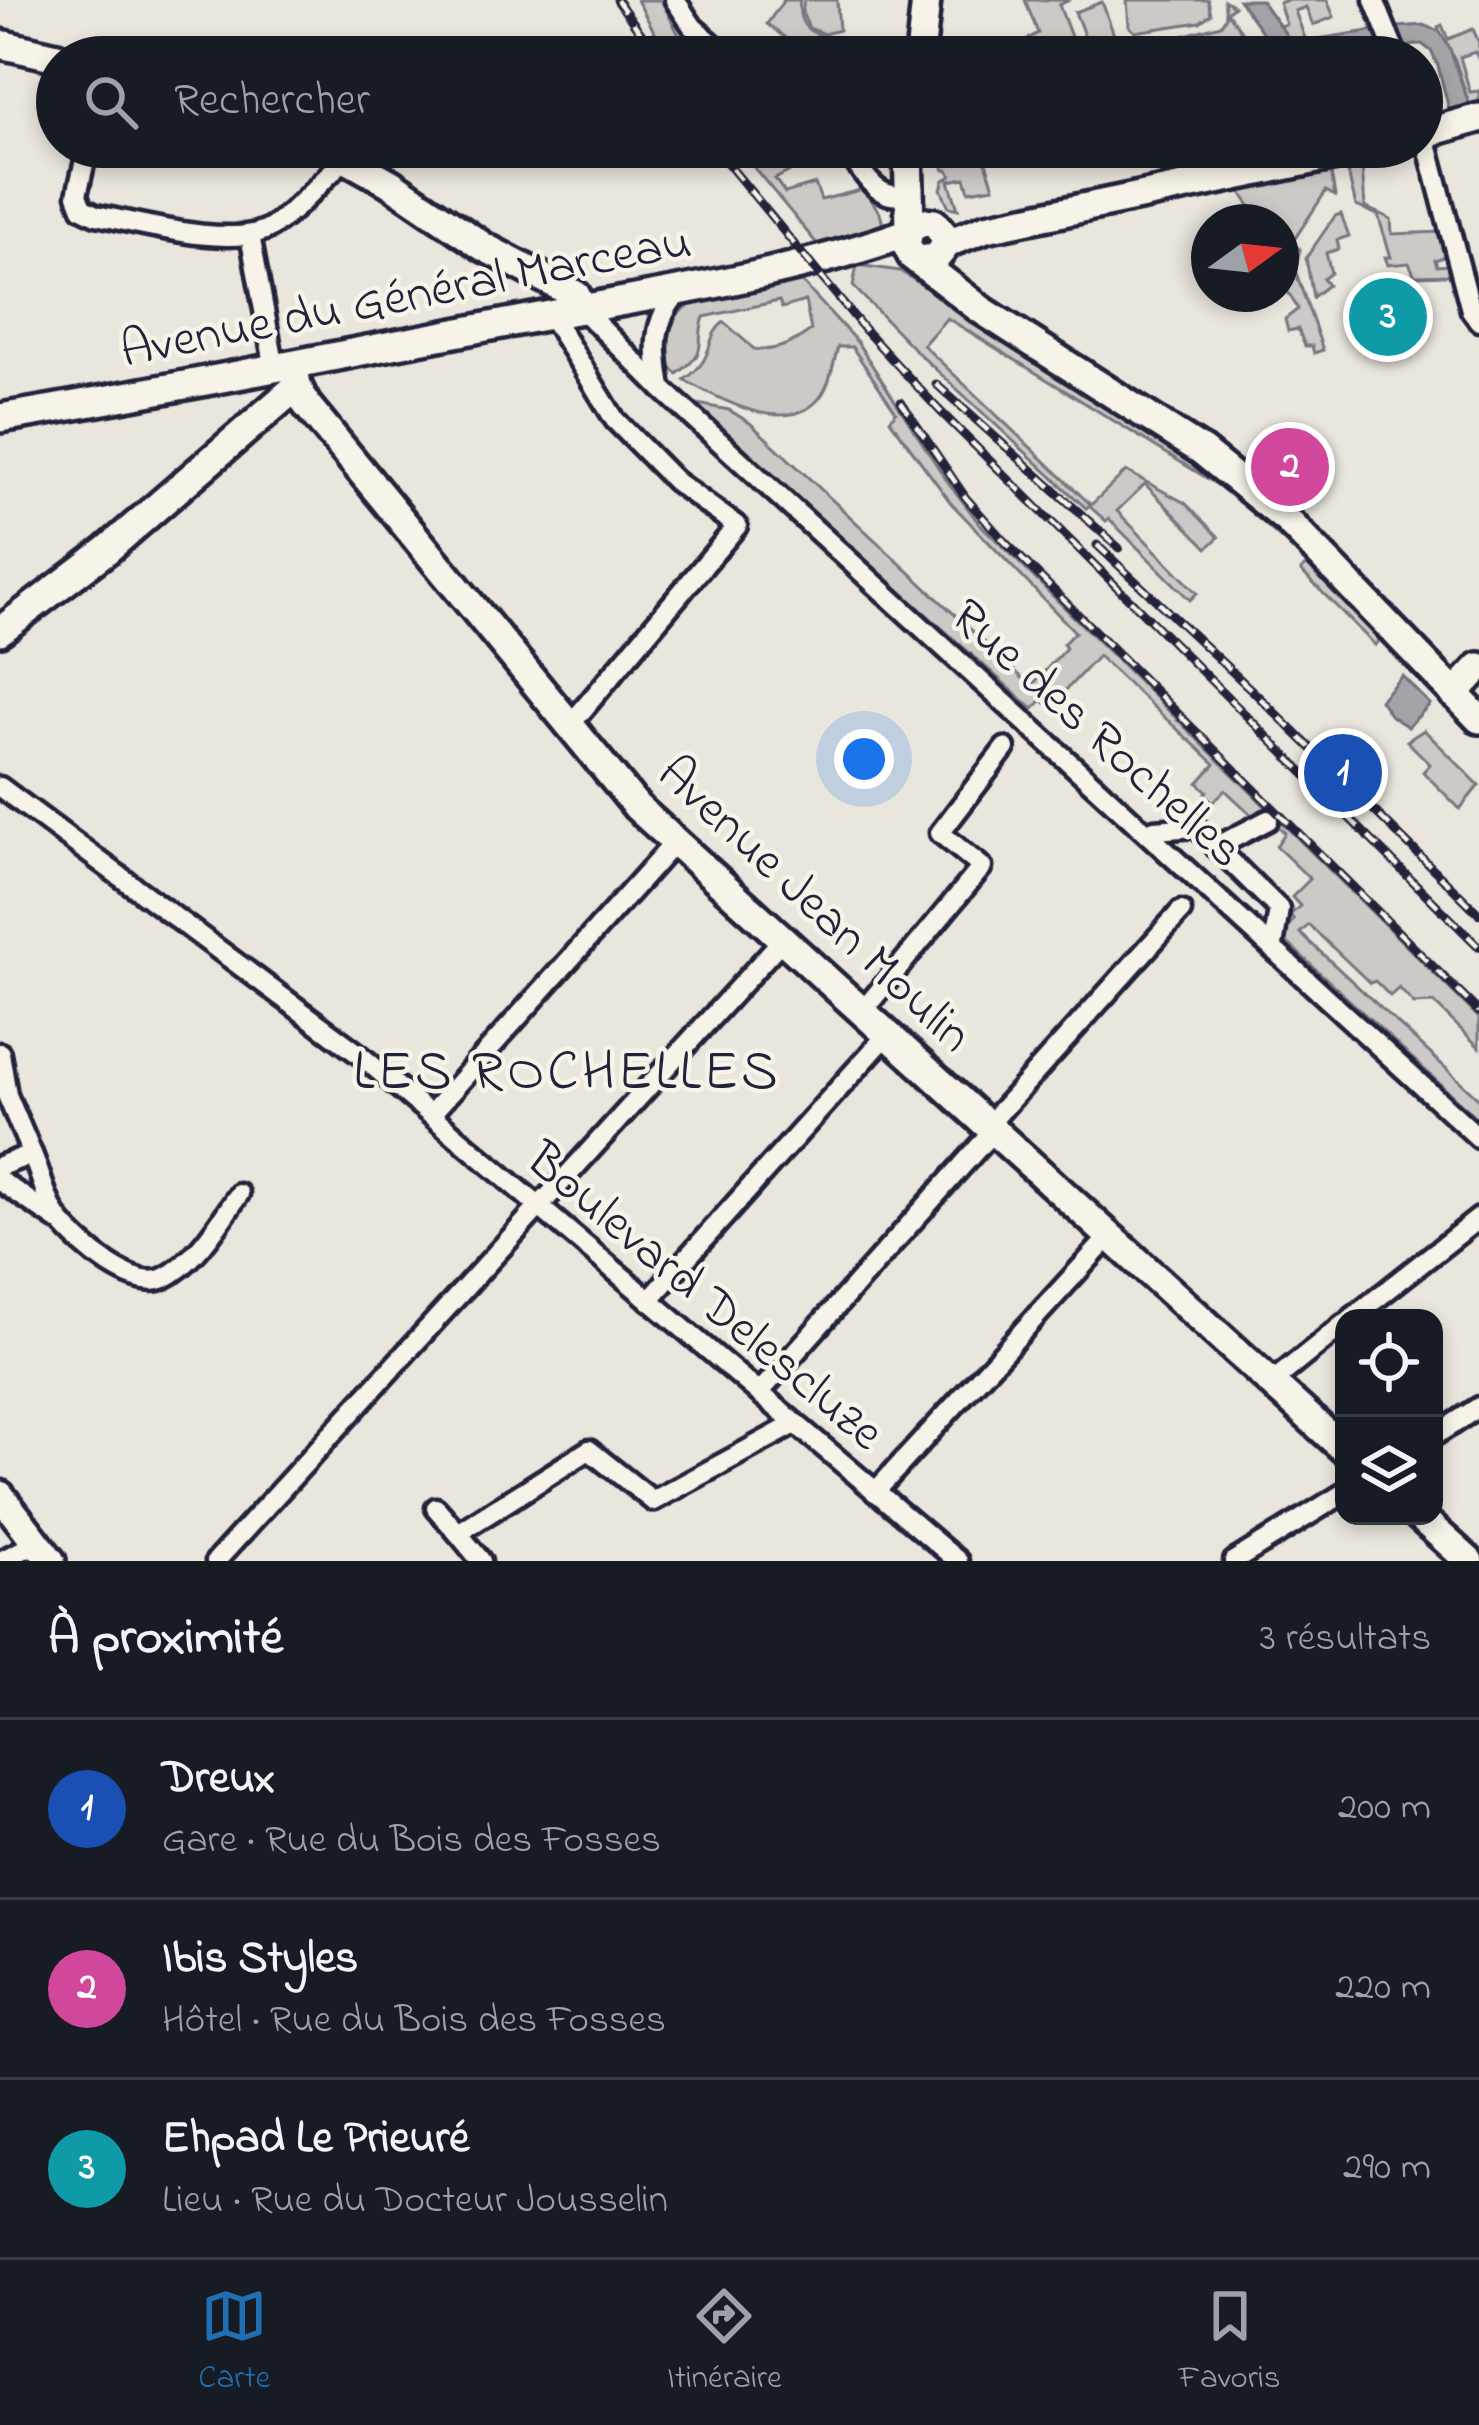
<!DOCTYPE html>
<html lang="fr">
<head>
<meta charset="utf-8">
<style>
	body { margin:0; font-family:"Indie Flower",sans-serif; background:#242831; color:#f1f3f6 }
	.controls { position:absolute; right:36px; bottom:36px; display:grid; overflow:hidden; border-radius:24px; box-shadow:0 6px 18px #0003 }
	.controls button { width:108px; height:108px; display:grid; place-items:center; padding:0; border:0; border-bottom:3px solid #363941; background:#171b24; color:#f1f3f6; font:60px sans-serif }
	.compass { position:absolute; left:1191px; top:204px; width:108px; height:108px; border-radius:50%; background:#171b24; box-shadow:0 6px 18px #0003; rotate:75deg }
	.you { position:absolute; left:864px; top:759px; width:42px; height:42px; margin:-30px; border:9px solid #fff; border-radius:50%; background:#1a73e8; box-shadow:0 0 0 18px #1a73e833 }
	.badge { display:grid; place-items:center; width:78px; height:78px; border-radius:50%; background:#1f6fb2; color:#fff; font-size:39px; font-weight:700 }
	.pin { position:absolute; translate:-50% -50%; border:6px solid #fff; box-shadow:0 3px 12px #0006 }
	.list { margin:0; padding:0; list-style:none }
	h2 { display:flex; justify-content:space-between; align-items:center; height:156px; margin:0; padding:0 48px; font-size:51px }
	h2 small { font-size:39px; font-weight:400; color:#9ea1a6 }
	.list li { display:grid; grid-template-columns:78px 1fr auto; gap:36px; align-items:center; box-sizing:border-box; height:180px; padding:0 48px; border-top:3px solid #363941 }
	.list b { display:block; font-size:45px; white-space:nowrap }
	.list p { margin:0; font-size:39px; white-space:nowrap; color:#9ea1a6 }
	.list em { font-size:39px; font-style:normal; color:#9ea1a6 }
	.icon { flex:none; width:66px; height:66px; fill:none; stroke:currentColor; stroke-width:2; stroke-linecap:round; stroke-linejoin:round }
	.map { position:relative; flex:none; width:1479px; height:1561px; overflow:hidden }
	.search { position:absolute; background:#171b24; box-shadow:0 6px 18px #0003; left:36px; right:36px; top:36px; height:132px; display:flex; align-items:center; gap:30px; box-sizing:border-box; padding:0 42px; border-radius:66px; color:#9ea1a6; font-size:45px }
	.sheet { height:696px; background:#171b24 }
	nav { display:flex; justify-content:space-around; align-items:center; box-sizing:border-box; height:168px; border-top:3px solid #363941; background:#171b24; font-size:33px; color:#9ea1a6 }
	nav a { display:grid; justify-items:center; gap:6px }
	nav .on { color:#1f6fb2 }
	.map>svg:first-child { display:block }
</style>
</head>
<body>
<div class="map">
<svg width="1479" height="1561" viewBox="0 0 1479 1561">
	<rect width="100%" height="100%" fill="#eae6de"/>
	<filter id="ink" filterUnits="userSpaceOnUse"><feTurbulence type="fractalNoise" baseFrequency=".00833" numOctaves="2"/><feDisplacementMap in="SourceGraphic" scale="24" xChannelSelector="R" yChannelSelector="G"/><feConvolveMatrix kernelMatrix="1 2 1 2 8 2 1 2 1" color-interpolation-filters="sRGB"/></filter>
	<g filter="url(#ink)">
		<g fill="#cdc9c6" stroke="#787680" stroke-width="3">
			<polygon points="637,0 661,0 681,39 707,57 668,57"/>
			<path d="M784,0H800C796,28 814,38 839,37L831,57H810L767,24Z"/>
			<polygon points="804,0 837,0 839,30 824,34 809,28 802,13"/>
			<polygon points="1025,0 1070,0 1059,5 1076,50 1073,57 1035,57 1028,39 1038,33"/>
			<polygon points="1127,0 1208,0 1211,14 1200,22 1135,32 1129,26"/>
			<polygon points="1224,0 1234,6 1227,12 1255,50 1222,57 1122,57 1131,50 1221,25 1226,16"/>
			<polygon points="1287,0 1327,0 1334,17 1313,25 1306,7 1295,11 1306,41 1291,43 1280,26 1286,24 1279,3"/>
			<polygon points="1102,2 1114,35 1088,45 1075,12"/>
			<polygon points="1442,25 1448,39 1473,29 1479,43 1479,60 1475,52 1460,57 1470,92 1479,91 1479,104 1470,107 1456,63 1440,32 1438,27"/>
			<polygon points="737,147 793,147 783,153 788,161 804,154 811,160 775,179 785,193 815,184 821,200 864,189 880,213 883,225 876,231 818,245"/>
			<polygon points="936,147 981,147 994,187 969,191 965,178 949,181 958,209 949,207 941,189 944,180 951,176 948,170 944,170"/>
			<polygon points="1362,166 1365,207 1391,219 1392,234 1440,232 1446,256 1435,260 1437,266 1448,265 1451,275 1415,276 1409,263 1388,265 1385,257 1391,257 1378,215 1356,206 1347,169"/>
			<polygon points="1331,173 1335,196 1326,191 1292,243 1300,249 1295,270 1323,350 1314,353 1312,346 1305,346 1298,329 1288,331 1285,319 1298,309 1281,280 1281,222 1261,222 1240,191"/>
			<polygon points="1341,214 1349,236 1337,240 1339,249 1326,253 1331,273 1323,279 1328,285 1313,297 1306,258 1335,216"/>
			<polygon points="857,265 900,271 1186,452 1344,584 1342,598 1382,637 1375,645 1301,571 1308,563 1229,492 947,318 923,345 1091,505 1126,471 1185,503 1219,537 1207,548 1145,484 1117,511 1197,593 1190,600 1109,519 1106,521 1089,506 1086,508 918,353 853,286"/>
			<path d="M802,282L857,342L945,478L979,523L1479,1018V1047L1434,1003L1414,1004L1399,988L1390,996L1375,981L1370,983L1309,925L1300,933L1479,1099V1120L1279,935L1294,920L1290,915L1300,906L1292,897L1310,879L1276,846L1285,833L1265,813L1254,817L1225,790L1213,802L1205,794L1207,791L1198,783L1215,764L1098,656L1050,707L1042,700L1033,709L687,402L729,410L750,423L1031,686L1066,648L1063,644L1075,632L951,503L890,420L896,412L852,347H838C833,364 830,388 817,401C784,435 719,399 684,380C718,357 703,338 724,322L754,349C777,352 793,343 811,330L805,301L782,308L779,301L704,317C694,345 712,349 677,374C667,364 664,355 665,341C671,286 762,288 802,282Z"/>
			<polygon points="1424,730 1479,785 1460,809 1423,772 1430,764 1407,741"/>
		</g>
		<g fill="#a6a3a6" stroke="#716f7b" stroke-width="3">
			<polygon points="1239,0 1261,0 1292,43 1376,30 1382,45 1303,57 1274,51 1258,57 1222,57 1255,50 1268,40"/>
			<polygon points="1424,25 1440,32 1450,49 1470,107 1450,113 1438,66 1431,51 1422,44 1404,47 1396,27"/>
			<polygon points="1402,676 1430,704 1408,727 1391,716 1380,700"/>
		</g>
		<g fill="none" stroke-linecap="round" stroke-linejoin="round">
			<defs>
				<g id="street">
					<polyline points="675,0 693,27 728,57"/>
					<polyline points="1374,0 1397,57"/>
					<polyline points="1422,125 1471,310 1479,321"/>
					<path d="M88,147L77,195L82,208L96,215C138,223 235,250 271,227C299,209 323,179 347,157"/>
					<path d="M844,147C863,171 876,204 910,194"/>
					<polyline points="250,235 275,369"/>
					<polyline points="582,309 661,388 1479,1138"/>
					<polyline points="550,314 615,420 675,481 737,526 570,725"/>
					<path d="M661,388C655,350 651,322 679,292"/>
					<polyline points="0,787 360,1055 958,1561"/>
					<polyline points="1154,830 1196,827 1279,909 1274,941"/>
					<polyline points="1216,847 1268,820"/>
					<polyline points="861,1013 982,867 940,833 1005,748"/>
					<polyline points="0,1053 7,1095 32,1154 0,1166"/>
					<polyline points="431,1114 674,843"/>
					<polyline points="988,1125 1181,911"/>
					<path d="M32,1154C41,1174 47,1206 62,1223C80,1245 134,1292 164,1278C195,1263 220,1222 239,1194"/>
					<polyline points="0,1181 59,1221"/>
					<polyline points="649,1300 887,1035"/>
					<polyline points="1352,1318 1479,1218"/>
					<polyline points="1272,1382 1344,1324"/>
					<polyline points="759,1393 994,1130"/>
					<polyline points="1434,1436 1479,1407"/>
					<polyline points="875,1492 1109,1237"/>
					<polyline points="436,1508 458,1533"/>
					<polyline points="0,1561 37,1543"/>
					<polyline points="216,1561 782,940"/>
					<polyline points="481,1561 458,1533 589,1450 653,1501 795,1424"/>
					<polyline points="1234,1561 1344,1493"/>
				</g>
				<g id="secondary">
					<polyline points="0,44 57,57"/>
					<polyline points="920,57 926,0"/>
					<polyline points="1422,134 1479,118"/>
					<polyline points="325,147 390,183 484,247 576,295 582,309"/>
					<polyline points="908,147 910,228"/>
					<polyline points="945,244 986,228 1375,147"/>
					<polyline points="919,260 936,258 944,248 945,236 934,223 923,222 910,228 906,244 912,256 980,309 1202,451 1287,520 1479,719"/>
					<polyline points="294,366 297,386 306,404 637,807 1344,1449"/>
					<path d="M0,418C184,388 366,349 550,315C669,292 793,274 907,233"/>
					<polyline points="0,631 107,550 297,386"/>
					<polyline points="1454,694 1479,667"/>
					<polyline points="0,1495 51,1561"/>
					<polyline points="1419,1516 1469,1561"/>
				</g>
			</defs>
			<use href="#street" stroke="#22223b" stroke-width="27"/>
			<use href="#secondary" stroke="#22223b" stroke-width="36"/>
			<use href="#street" stroke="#f7f3e8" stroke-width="18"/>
			<use href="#secondary" stroke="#f7f3e8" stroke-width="27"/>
			<defs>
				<g id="rail">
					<polyline points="617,0 658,57"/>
					<polyline points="714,147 865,330 939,410 1479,947"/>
					<polyline points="936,384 1119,548"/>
					<polyline points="901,402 966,498 1005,542 1479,1012"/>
					<polyline points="1097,545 1256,694 1479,914"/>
				</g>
			</defs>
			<use href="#rail" stroke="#22223b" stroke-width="9"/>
			<use href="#rail" stroke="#f7f3e8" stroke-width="4.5" stroke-dasharray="14" stroke-linecap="butt"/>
		</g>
	</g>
	<g text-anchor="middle" stroke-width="9" stroke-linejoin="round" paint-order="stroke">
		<g font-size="51" fill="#22223b" stroke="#f7f3e8">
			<text transform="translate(405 293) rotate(-11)" y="18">Avenue du Général Marceau</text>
			<text transform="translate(1099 731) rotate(42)" y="18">Rue des Rochelles</text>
			<text transform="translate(817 902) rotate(43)" y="18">Avenue Jean Moulin</text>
			<text transform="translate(707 1294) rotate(40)" y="18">Boulevard Delescluze</text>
		</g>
		<g font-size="57" letter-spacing="3" fill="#22223b" stroke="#f7f3e8">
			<text x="567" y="1088">LES ROCHELLES</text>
		</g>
	</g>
</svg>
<div class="controls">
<button><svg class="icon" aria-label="locate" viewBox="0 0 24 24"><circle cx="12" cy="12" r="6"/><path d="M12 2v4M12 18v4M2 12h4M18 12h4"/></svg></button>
<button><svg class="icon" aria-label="layers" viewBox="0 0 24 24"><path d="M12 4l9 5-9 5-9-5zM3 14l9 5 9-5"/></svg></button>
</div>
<svg class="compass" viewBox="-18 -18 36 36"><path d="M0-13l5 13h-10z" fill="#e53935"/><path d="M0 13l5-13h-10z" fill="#9ea1a6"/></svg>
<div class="you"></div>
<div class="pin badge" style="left:1343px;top:773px;background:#1a4fb4">1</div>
<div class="pin badge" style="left:1290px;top:467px;background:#d1479c">2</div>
<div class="pin badge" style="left:1388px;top:317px;background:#0f9aa8">3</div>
<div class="search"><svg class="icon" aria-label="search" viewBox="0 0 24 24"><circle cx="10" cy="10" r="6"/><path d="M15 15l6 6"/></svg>Rechercher</div>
</div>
<section class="sheet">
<h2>À proximité<small>3 résultats</small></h2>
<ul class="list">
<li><span class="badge" style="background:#1a4fb4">1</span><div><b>Dreux</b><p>Gare · Rue du Bois des Fosses</p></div><em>200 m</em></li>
<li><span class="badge" style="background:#d1479c">2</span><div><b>Ibis Styles</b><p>Hôtel · Rue du Bois des Fosses</p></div><em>220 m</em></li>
<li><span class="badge" style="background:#0f9aa8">3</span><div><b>Ehpad Le Prieuré</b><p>Lieu · Rue du Docteur Jousselin</p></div><em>290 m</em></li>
</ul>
</section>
<nav>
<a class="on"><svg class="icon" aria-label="map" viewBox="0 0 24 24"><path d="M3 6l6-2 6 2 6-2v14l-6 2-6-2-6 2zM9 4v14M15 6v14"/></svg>Carte</a>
<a><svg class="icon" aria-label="directions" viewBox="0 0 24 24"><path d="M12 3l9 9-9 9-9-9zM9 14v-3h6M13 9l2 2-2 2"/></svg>Itinéraire</a>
<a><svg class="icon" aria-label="saved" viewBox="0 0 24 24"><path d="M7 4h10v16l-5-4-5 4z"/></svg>Favoris</a>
</nav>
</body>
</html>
